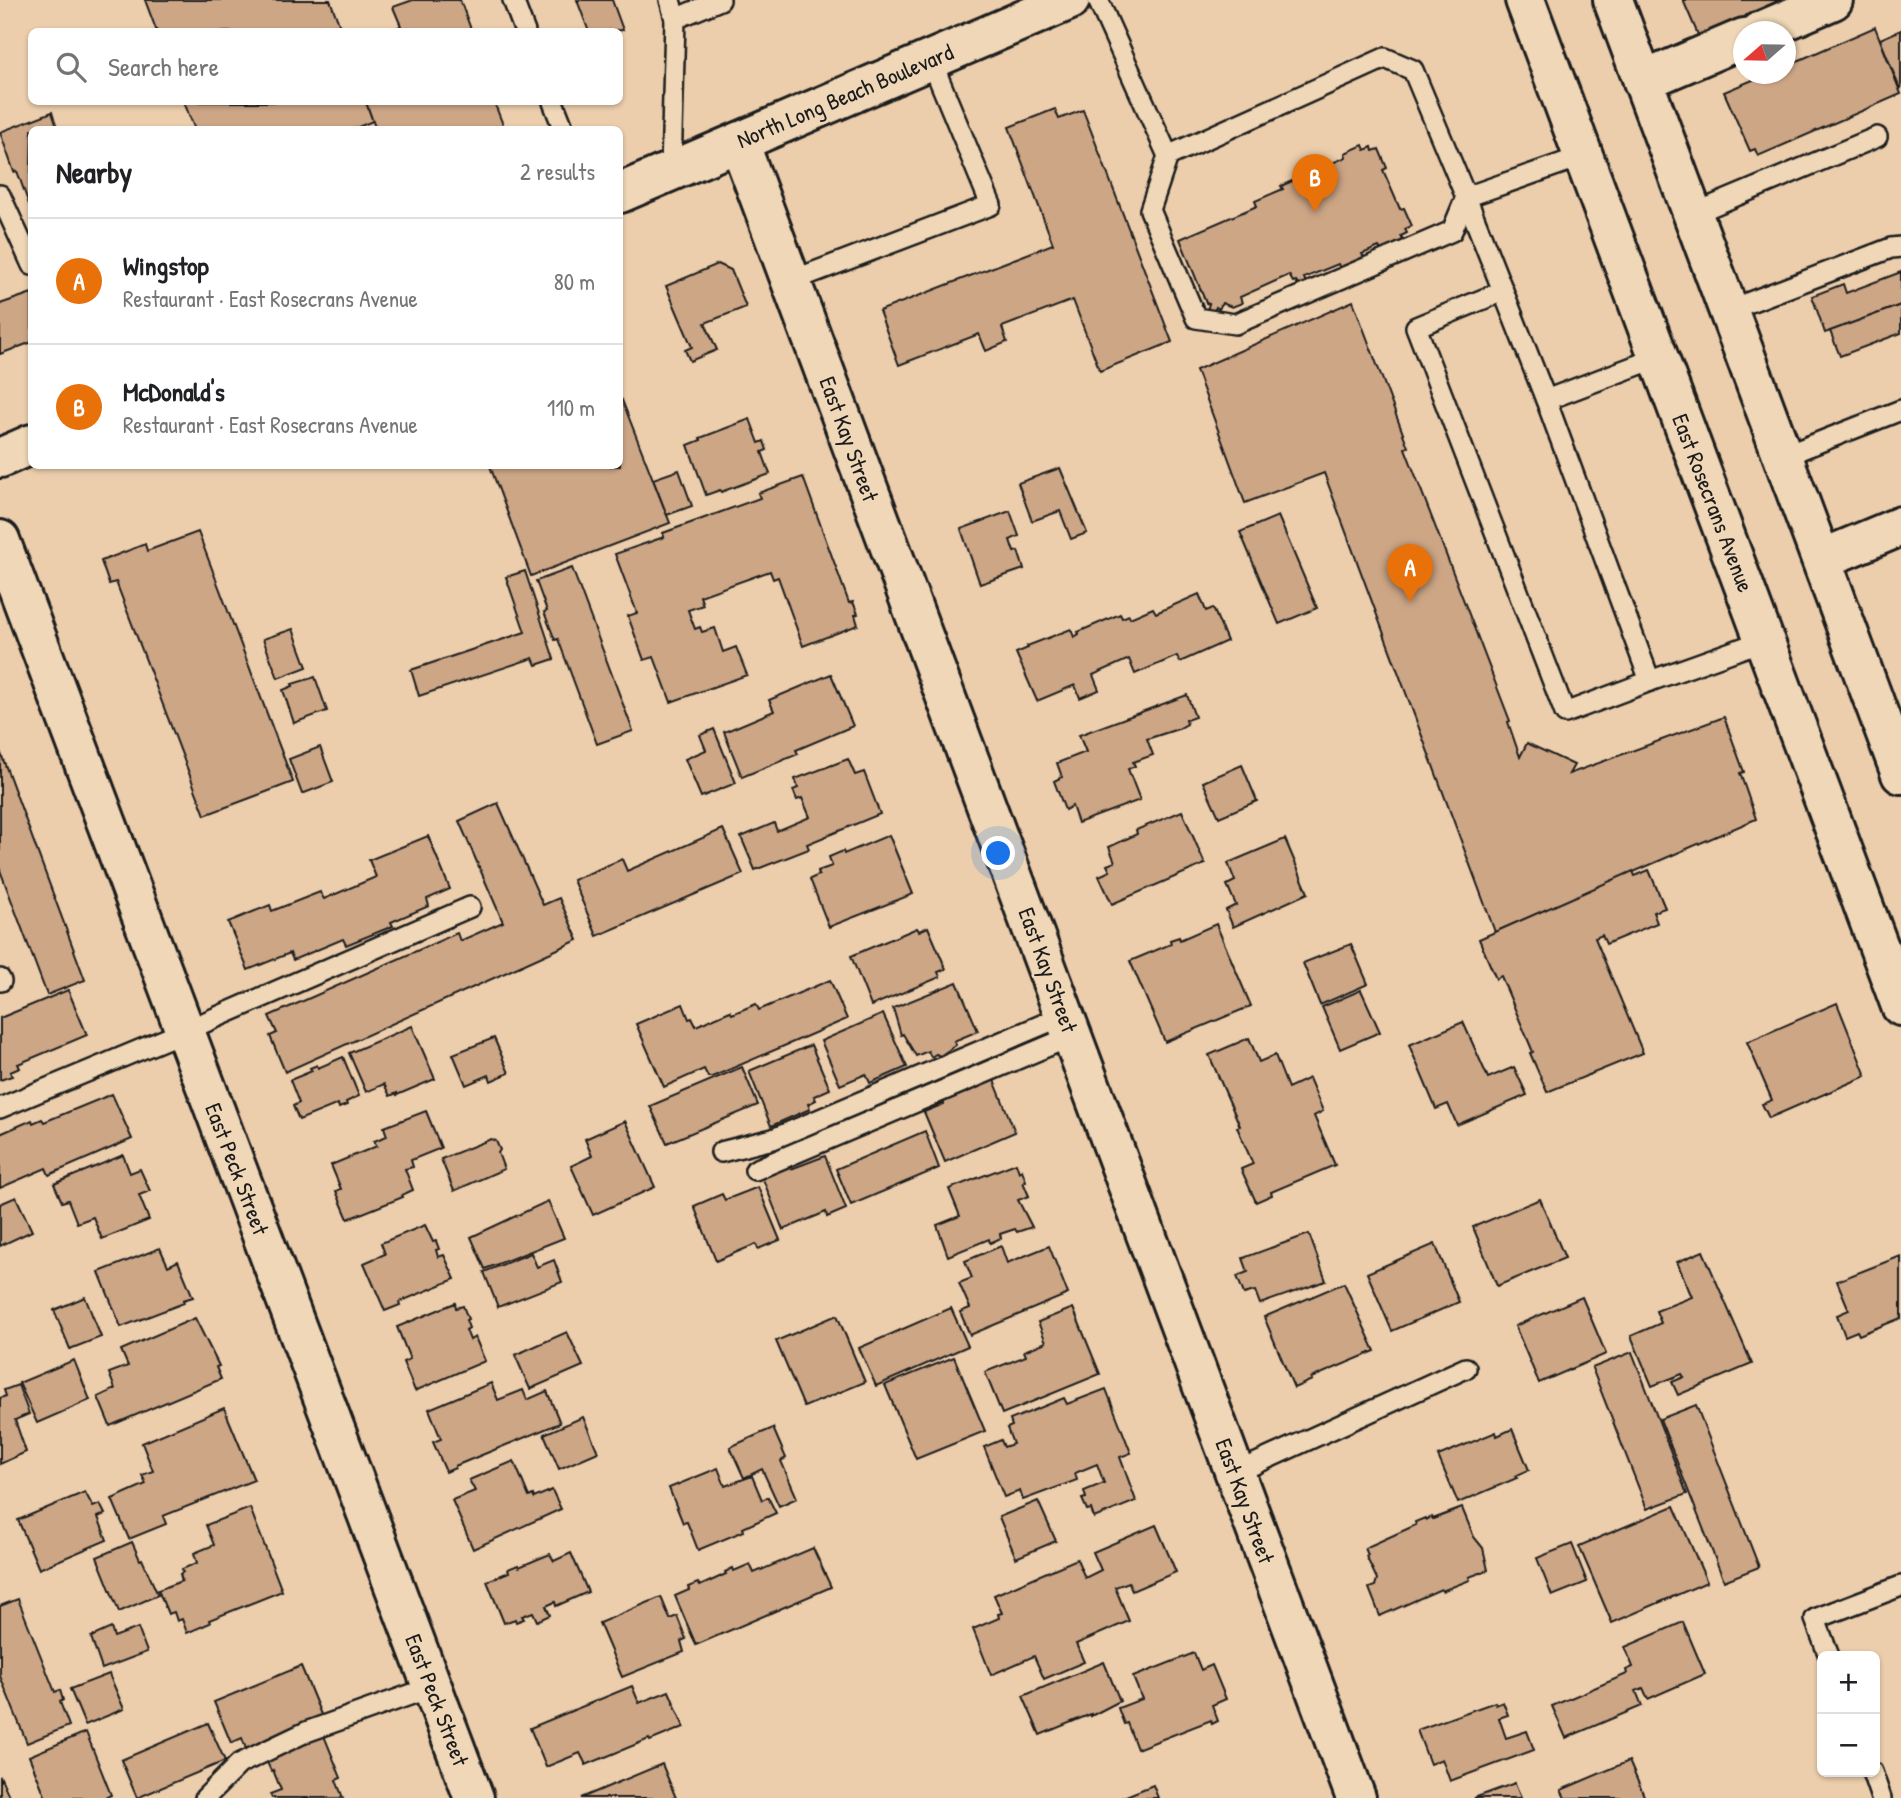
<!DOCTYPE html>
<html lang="en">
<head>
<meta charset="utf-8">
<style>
	body { margin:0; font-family:"Patrick Hand",sans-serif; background:#f6f6f6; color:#202124 }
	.controls { position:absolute; right:21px; bottom:21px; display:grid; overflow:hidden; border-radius:10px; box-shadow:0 2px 5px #0004 }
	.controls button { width:63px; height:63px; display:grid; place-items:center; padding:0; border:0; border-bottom:2px solid #e0e0e0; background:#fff; color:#202124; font:35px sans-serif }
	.compass { position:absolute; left:1733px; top:21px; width:63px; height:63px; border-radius:50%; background:#fff; box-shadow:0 2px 5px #0004; rotate:250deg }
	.you { position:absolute; left:999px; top:854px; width:24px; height:24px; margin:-18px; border:5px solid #fff; border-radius:50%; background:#1a73e8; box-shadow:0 0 0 10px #1a73e833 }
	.badge { display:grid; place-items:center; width:46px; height:46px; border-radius:50%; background:#2563eb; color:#fff; font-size:23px; font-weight:700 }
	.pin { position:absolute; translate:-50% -58px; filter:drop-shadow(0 2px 4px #0008) }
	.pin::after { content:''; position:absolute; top:37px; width:24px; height:21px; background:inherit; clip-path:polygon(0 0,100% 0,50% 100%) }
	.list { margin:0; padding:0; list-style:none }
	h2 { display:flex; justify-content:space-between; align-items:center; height:91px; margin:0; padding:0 28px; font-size:30px }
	h2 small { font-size:23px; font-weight:400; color:#757577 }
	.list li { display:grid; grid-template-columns:46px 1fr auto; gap:21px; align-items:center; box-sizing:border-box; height:126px; padding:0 28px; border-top:2px solid #e0e0e0 }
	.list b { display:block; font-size:26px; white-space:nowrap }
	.list p { margin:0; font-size:23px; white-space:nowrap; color:#757577 }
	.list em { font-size:23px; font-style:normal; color:#757577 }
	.icon { flex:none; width:38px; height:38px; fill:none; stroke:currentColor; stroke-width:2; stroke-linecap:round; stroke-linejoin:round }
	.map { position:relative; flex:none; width:1901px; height:1798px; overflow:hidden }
	.search { position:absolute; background:#fff; box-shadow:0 2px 5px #0004; left:28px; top:28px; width:595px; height:77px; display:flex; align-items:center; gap:18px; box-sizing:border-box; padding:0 24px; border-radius:10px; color:#757577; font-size:26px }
	.panel { position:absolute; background:#fff; box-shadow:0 2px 5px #0004; left:28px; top:126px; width:595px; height:343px; border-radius:10px }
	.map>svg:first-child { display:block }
</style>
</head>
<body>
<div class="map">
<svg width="1901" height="1798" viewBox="0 0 1901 1798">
	<rect width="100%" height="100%" fill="#eccead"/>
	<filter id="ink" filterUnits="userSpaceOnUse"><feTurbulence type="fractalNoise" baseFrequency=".0143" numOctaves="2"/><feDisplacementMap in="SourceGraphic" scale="14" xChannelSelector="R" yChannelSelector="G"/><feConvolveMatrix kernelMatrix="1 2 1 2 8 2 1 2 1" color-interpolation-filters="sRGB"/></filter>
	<g filter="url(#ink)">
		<g fill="#cda686" stroke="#1c1c1c" stroke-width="2">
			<polygon points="145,0 330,0 342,32 157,32"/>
			<polygon points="413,0 460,0 472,32 388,32 401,26 393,7"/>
			<polygon points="577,0 612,0 623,30 589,32"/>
			<polygon points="1683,0 1824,0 1705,51"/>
			<polygon points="1875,27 1901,94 1758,156 1755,149 1750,151 1724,92 1767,74 1786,74 1786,66"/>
			<polygon points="1901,30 1901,88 1900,89 1880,39"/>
			<polygon points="184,102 366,102 373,121 351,130 195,130"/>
			<polygon points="366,102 494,102 505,130 376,130"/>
			<polygon points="1055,109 1059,119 1083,110 1172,342 1100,371 1073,300 1002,327 1007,342 986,351 979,334 899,365 879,311 1053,244 1009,127"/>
			<polygon points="52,112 58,130 32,130 30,207 17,171 14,172 0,132"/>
			<polygon points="1363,145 1365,150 1372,147 1373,151 1379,149 1387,168 1383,170 1400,209 1404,208 1412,226 1405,229 1407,233 1401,236 1404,242 1382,252 1379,247 1362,254 1365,259 1341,270 1338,264 1304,278 1307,285 1299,288 1296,281 1293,282 1289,275 1240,297 1242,303 1232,307 1222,303 1219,309 1216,307 1213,313 1207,310 1209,304 1206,303 1180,239 1257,206 1255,201 1283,189 1281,186 1346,157 1345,153"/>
			<polygon points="718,264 731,270 746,307 705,323 717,350 690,361 685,350 692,347 666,286"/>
			<polygon points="1901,272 1901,305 1825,333 1812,296 1843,284 1846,293"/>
			<polygon points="32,293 32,342 0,354 0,304"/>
			<polygon points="1353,301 1408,447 1405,448 1510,721 1508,722 1520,757 1527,743 1574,765 1569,774 1724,717 1744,772 1740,773 1756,819 1495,932 1324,473 1245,503 1196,370"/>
			<polygon points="1901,305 1901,333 1840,356 1830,331"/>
			<polygon points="622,400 670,523 531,576 490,466 620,466 620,401"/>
			<polygon points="750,419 759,443 764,441 767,450 762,452 770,474 721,492 720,490 706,495 688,445 701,440 700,438"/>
			<polygon points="1060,468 1087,533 1071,539 1060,511 1032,521 1018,483"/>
			<polygon points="679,470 692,506 667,515 653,479"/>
			<polygon points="803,477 849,603 853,602 858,614 855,615 858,625 803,646 778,577 773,579 770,571 700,596 703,605 688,610 695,629 700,627 702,632 715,628 723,652 736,647 747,675 671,702 654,657 644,660 628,616 637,613 615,554 664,537 663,533 760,498 758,493"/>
			<polygon points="1010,511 1019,536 1010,540 1014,552 1018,551 1024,569 980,584 961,529"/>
			<polygon points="1278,516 1317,608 1279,624 1240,532"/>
			<polygon points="198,532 293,782 205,815 116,582 109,584 101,561 145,544 147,551"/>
			<polygon points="572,568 633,731 597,744 558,639 555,640 544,612 547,611 536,581"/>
			<polygon points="525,571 554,659 536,665 533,658 419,696 411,670 525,632 506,577"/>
			<polygon points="1199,594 1206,611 1213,608 1227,641 1180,662 1177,656 1135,674 1129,659 1093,675 1099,690 1080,698 1075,685 1037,701 1016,653 1028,648 1027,646 1071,629 1074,637 1079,634 1078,632 1120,614 1122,618 1129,615 1130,618 1153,608 1156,613"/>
			<polygon points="293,629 307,667 278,678 263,639"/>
			<polygon points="831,674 853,726 796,750 798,754 742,777 724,732 774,711 769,700"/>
			<polygon points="315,677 327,711 294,723 283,690 293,686 292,684"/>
			<polygon points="1187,695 1195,717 1186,720 1187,724 1178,729 1147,739 1153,755 1133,762 1135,766 1128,769 1140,800 1078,823 1072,806 1065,810 1054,781 1062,777 1057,763 1086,752 1079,735"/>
			<polygon points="714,729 736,783 701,797 685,759 706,750 700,735"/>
			<polygon points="320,747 333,782 302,794 289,759"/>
			<polygon points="0,751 85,980 47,995 0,870"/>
			<polygon points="848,759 855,775 864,772 880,814 807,844 809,849 755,870 741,837 774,823 777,831 810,817 802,798 797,800 793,790 798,788 795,779"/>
			<polygon points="1242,765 1257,801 1219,817 1203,782"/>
			<polygon points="498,803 543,905 559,898 578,940 285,1072 270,1036 277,1033 269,1016 457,933 460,941 503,922 459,821"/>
			<polygon points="1182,811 1205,864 1112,904 1099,876 1110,871 1107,865 1115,862 1109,847 1137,834 1136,830"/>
			<polygon points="723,829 743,874 597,936 573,880 622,859 627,871"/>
			<polygon points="889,835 913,894 829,927 810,879 819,875 818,871 832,866 829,857 843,851 844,854"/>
			<polygon points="428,836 450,889 427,899 429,906 391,922 393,926 346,945 343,939 293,960 290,953 248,970 228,922 270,905 272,911 320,892 324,899 376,877 369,860"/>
			<polygon points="1285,839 1308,893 1233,927 1226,910 1236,905 1227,885 1235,881 1228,863"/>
			<polygon points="1649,870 1665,908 1653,912 1657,923 1606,944 1602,935 1595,938 1643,1053 1547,1092 1530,1053 1533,1052 1501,976 1496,979 1479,939 1633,871 1635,876"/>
			<polygon points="1216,924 1251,1006 1165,1042 1130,961 1171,944 1170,940 1179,937 1180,940"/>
			<polygon points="928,927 946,969 938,972 940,977 871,1006 851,956 917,928 919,931"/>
			<polygon points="1351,944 1368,984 1320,1005 1303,963"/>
			<polygon points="830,980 847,1019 712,1077 708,1077 704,1069 664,1087 636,1024 683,1004 689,1019 692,1018 696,1026 730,1011 732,1014 756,1004 759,1010"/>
			<polygon points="957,982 978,1031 954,1041 956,1045 940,1056 936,1054 931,1057 928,1051 916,1056 903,1034 901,1035 893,1008"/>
			<polygon points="68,990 87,1035 18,1064 20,1068 10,1072 12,1076 0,1080 0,1018"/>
			<polygon points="1361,990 1380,1032 1340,1049 1322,1007"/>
			<polygon points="1837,1003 1866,1076 1769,1118 1762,1104 1772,1100 1747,1042"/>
			<polygon points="883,1014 907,1067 870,1083 866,1074 840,1085 821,1041"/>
			<polygon points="1463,1022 1488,1078 1514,1067 1527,1095 1457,1125 1448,1104 1436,1109 1409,1045"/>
			<polygon points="412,1026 435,1079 397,1095 397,1093 390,1096 384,1084 366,1092 349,1053"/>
			<polygon points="494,1038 509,1073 491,1081 489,1075 466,1085 453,1054"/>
			<polygon points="1249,1038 1259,1062 1275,1055 1288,1088 1309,1078 1323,1111 1314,1116 1335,1165 1271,1192 1272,1195 1256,1202 1241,1169 1253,1164 1237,1127 1240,1126 1209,1055"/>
			<polygon points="811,1045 830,1089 814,1096 816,1100 808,1104 810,1109 771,1126 749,1071"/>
			<polygon points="343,1057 359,1096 346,1102 347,1105 339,1108 338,1104 299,1120 293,1106 299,1103 290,1080 312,1071 310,1068 317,1065 318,1068"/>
			<polygon points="742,1067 758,1105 667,1143 650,1106"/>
			<polygon points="994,1080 1015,1132 945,1162 924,1112 944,1104 943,1101"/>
			<polygon points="112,1094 132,1139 49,1175 46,1168 0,1188 0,1134 32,1120 33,1123 42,1119 44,1122"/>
			<polygon points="426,1111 441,1148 411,1160 413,1167 405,1169 413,1190 402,1195 403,1197 348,1219 336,1191 341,1189 331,1165 377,1146 374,1141 387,1136 384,1127"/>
			<polygon points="625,1121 655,1187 593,1215 571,1166 592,1156 585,1139"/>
			<polygon points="925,1131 939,1168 851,1205 836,1169"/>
			<polygon points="491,1139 496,1141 500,1150 498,1153 504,1169 454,1191 441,1159"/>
			<polygon points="123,1155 130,1173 140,1169 150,1191 139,1195 149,1220 102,1239 93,1217 77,1223 68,1200 62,1202 54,1184"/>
			<polygon points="825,1156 846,1209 827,1217 826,1212 783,1230 761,1174 788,1163 791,1169"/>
			<polygon points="1016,1163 1019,1172 1022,1170 1026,1181 1023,1182 1029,1196 1018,1200 1032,1227 1017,1232 1015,1229 1000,1234 1001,1238 990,1243 989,1239 948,1256 937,1225 960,1216 949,1189"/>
			<polygon points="758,1187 780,1240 758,1249 756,1244 716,1261 694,1206 722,1194 725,1200"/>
			<polygon points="16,1197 32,1231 0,1246 0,1204"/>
			<polygon points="1540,1199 1565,1258 1497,1286 1473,1227"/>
			<polygon points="548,1201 564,1238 485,1269 471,1237"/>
			<polygon points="425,1225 433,1242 436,1241 439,1249 436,1250 438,1257 444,1255 455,1279 399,1302 400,1305 385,1311 364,1263 385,1254 381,1243"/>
			<polygon points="1309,1234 1326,1281 1260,1304 1255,1291 1244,1294 1237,1276 1248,1272 1243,1258"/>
			<polygon points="1435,1244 1459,1302 1392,1331 1367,1273"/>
			<polygon points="1001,1246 1007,1263 1049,1246 1068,1294 970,1335 960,1312 970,1308 959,1283 972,1278 965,1261"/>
			<polygon points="160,1248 168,1266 178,1261 193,1297 183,1300 184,1303 121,1327 99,1272"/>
			<polygon points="1703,1251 1752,1364 1678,1395 1672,1382 1684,1377 1682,1374 1652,1386 1631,1336 1661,1323 1656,1311 1692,1297 1677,1262"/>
			<polygon points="531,1253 537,1267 554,1260 562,1282 498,1307 484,1272"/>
			<polygon points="1901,1256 1901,1318 1859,1335 1857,1331 1845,1336 1837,1315 1849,1310 1837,1281"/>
			<polygon points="1344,1283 1375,1351 1311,1378 1312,1380 1294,1388 1264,1317"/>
			<polygon points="85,1297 101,1337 70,1349 54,1310"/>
			<polygon points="1582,1297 1606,1354 1539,1383 1515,1326"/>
			<polygon points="455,1303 456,1308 463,1306 468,1319 466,1320 469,1328 466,1330 470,1340 475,1337 485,1361 415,1391 403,1362 410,1359 397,1327"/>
			<polygon points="951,1308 968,1346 876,1386 859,1348"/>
			<polygon points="1073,1308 1100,1374 1002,1414 985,1372 1026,1356 1024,1351 1046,1342 1038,1322"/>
			<polygon points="837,1315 865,1382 804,1407 776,1341"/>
			<polygon points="195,1318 219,1366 216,1367 221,1379 110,1426 98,1397 115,1389 109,1373 128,1366 121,1350"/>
			<polygon points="567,1332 583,1366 530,1389 515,1355"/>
			<polygon points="1632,1352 1687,1494 1647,1509 1592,1368"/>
			<polygon points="954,1357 985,1431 916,1459 885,1385"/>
			<polygon points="74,1360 90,1400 37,1423 19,1383"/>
			<polygon points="491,1383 498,1400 523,1390 527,1400 547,1391 560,1423 455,1466 455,1468 446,1472 433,1442 441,1439 429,1409"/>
			<polygon points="18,1385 29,1414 15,1420 26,1452 0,1464 0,1398 6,1396 4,1390"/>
			<polygon points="1106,1389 1131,1453 1120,1457 1136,1501 1094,1518 1091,1509 1087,1510 1082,1499 1086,1498 1084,1491 1104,1483 1097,1464 1075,1473 1077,1480 1023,1500 1020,1491 1004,1497 984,1447 1001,1440 1004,1447 1013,1444 1007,1428 1012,1426 1010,1420 1064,1398 1067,1404"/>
			<polygon points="1696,1405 1759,1567 1724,1581 1660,1419"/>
			<polygon points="224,1408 254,1480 163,1516 166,1524 129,1539 112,1499 146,1484 142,1475 153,1471 142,1443"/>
			<polygon points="583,1417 598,1452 559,1469 544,1434"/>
			<polygon points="773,1428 786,1458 781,1461 797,1498 779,1506 762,1469 744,1478 730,1447"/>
			<polygon points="1512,1429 1529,1470 1515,1476 1517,1478 1458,1503 1438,1456 1496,1432 1497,1436"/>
			<polygon points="514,1461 529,1497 533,1495 534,1498 552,1490 561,1509 473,1549 452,1500 475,1491 469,1480"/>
			<polygon points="718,1468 725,1486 752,1476 762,1500 768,1497 776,1513 743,1528 744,1531 698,1550 687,1522 683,1523 669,1488"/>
			<polygon points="85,1492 93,1507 100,1504 105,1514 98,1517 107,1540 39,1569 18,1520"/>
			<polygon points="1038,1501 1056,1541 1016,1558 999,1517"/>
			<polygon points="1674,1506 1707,1582 1612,1623 1579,1546"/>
			<polygon points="250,1508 282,1591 209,1620 210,1623 187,1633 182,1619 177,1621 174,1612 168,1614 158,1590 182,1581 180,1574 183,1572 182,1569 197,1563 194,1553 214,1545 206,1525"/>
			<polygon points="1462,1508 1474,1537 1483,1548 1488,1570 1469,1577 1470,1580 1442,1591 1441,1589 1380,1616 1369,1588 1375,1586 1377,1579 1366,1556 1368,1555 1365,1548 1416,1525 1415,1522 1425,1518 1426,1520 1432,1517 1433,1519"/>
			<polygon points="1156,1525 1176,1572 1132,1591 1129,1582 1115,1587 1129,1621 1076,1644 1084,1662 1044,1679 1034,1656 991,1675 973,1629 999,1618 998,1614 1002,1613 994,1595 1077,1559 1085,1578 1101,1570 1093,1552"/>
			<polygon points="132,1542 140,1560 142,1559 158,1595 119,1612 97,1557"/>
			<polygon points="1572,1544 1587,1582 1552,1596 1537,1558"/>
			<polygon points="813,1548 831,1587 696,1645 675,1596 689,1590 688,1587 698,1583 700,1586 726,1574 725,1572 733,1568 734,1571 750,1564 754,1573"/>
			<polygon points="571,1553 588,1592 556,1606 555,1602 546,1606 550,1615 537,1621 533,1612 522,1616 524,1619 516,1622 515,1619 504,1623 487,1581 509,1572 508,1569 518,1565 519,1567 550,1554 554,1561"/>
			<polygon points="661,1597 670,1619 677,1616 686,1639 681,1641 684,1652 622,1677 599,1623"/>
			<polygon points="18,1599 55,1692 60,1690 63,1700 60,1702 69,1726 27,1743 0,1676 0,1606"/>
			<polygon points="1683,1622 1705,1674 1648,1699 1643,1688 1636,1691 1642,1706 1566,1738 1552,1706 1627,1674 1626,1670 1633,1667 1625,1647"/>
			<polygon points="111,1628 114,1637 138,1628 147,1652 102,1669 91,1637"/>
			<polygon points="1194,1653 1201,1670 1212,1665 1226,1699 1212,1705 1218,1721 1212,1724 1211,1720 1137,1749 1127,1723 1124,1724 1118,1708 1142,1699 1133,1677"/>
			<polygon points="1104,1662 1120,1701 1091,1716 1091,1714 1040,1735 1023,1696"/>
			<polygon points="301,1666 322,1717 246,1749 242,1738 231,1743 214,1702"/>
			<polygon points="109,1674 124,1709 85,1725 70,1689"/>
			<polygon points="632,1686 639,1703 669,1691 684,1727 650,1741 649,1739 586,1765 580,1753 546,1767 530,1728"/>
			<polygon points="1495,1702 1496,1705 1503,1702 1508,1715 1499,1718 1506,1738 1527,1731 1534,1750 1450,1781 1442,1759 1430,1764 1417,1730"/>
			<polygon points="208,1723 225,1761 137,1798 121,1760"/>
			<polygon points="86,1732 111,1795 105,1798 46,1798 29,1756"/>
			<polygon points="323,1733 341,1778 336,1780 343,1798 272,1798 270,1794 281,1790 273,1770 271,1771 267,1762 270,1760 267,1756"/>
			<polygon points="1629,1761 1645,1798 1565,1798 1561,1790"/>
			<polygon points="662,1764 676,1798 581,1798"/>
			<polygon points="0,1776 10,1798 0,1798"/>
			<polygon points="1515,1783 1521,1798 1474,1798"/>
			<polygon points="1153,1785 1158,1798 1121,1798"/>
		</g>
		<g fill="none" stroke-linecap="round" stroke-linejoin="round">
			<defs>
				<g id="service">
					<polyline points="513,0 525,32"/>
					<polyline points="670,0 675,19"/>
					<polyline points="1098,0 1168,156 1385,58 1413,70 1466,197 1583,156"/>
					<polyline points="553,102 564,130"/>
					<polyline points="1168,156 1150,210 1196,318 1235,324 1452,231 1466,197"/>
					<polyline points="671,171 675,19 720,0"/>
					<polyline points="0,195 32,265"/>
					<polyline points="1466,197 1546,400"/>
					<polyline points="1693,214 1877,137"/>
					<polyline points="791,281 991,205 931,60"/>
					<polyline points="1503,291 1416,327 1565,713 1650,681"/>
					<polyline points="1729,310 1891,248 1901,247"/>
					<polyline points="1659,357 1546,400 1650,681 1765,640"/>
					<polyline points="1784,456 1901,410"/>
					<polyline points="0,979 1,981"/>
					<polyline points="0,1108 185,1031 470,907"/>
					<polyline points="721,1152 773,1139 1065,1015"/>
					<polyline points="755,1170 1072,1036"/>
					<polyline points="1235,1473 1466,1368"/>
					<polyline points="1829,1656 1815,1619 1901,1586"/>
					<polyline points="1872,1772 1881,1798"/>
					<polyline points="205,1798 239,1764 306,1732 432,1687"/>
				</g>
				<g id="minor">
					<polyline points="1759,32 1833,0"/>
					<polyline points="1643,81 1744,38"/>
					<polyline points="739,142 1356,1798"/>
					<polyline points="0,540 474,1798"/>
					<polyline points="1822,559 1901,526"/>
				</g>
				<g id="primary">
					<polyline points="1525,0 1901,1006"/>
					<polyline points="1613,0 1901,774"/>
					<polyline points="620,193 1070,0"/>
					<polyline points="0,458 32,444"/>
				</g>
			</defs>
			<use href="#service" stroke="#1c1c1c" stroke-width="24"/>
			<use href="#minor" stroke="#1c1c1c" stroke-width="44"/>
			<use href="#primary" stroke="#1c1c1c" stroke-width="44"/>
			<use href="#service" stroke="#efd7b7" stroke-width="19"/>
			<use href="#minor" stroke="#efd7b7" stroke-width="38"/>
			<use href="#primary" stroke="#efd7b7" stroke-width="38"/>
		</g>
	</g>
	<g text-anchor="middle" stroke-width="5" stroke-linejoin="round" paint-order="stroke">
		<g font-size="23" fill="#1c1c1c" stroke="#efd7b7">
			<text transform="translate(845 96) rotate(-23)" y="8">North Long Beach Boulevard</text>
			<text transform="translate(849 439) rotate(70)" y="8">East Kay Street</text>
			<text transform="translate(1713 503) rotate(69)" y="8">East Rosecrans Avenue</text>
			<text transform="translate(1048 970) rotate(70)" y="8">East Kay Street</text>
			<text transform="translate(237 1169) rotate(69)" y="8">East Peck Street</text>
			<text transform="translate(1245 1501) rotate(70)" y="8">East Kay Street</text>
			<text transform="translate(437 1700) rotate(69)" y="8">East Peck Street</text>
		</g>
	</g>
</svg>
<div class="controls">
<button>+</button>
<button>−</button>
</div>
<svg class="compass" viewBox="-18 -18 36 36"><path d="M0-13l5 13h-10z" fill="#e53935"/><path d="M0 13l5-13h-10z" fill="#757577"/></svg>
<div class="you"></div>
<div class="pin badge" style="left:1410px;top:602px;background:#e8710a">A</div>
<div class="pin badge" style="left:1315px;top:212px;background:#e8710a">B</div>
<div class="search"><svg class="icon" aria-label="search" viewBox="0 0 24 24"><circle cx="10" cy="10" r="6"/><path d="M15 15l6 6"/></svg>Search here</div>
<section class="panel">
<h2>Nearby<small>2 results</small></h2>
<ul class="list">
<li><span class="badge" style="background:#e8710a">A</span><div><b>Wingstop</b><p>Restaurant · East Rosecrans Avenue</p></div><em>80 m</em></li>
<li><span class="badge" style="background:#e8710a">B</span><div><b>McDonald's</b><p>Restaurant · East Rosecrans Avenue</p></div><em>110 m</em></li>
</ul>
</section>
</div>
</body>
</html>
